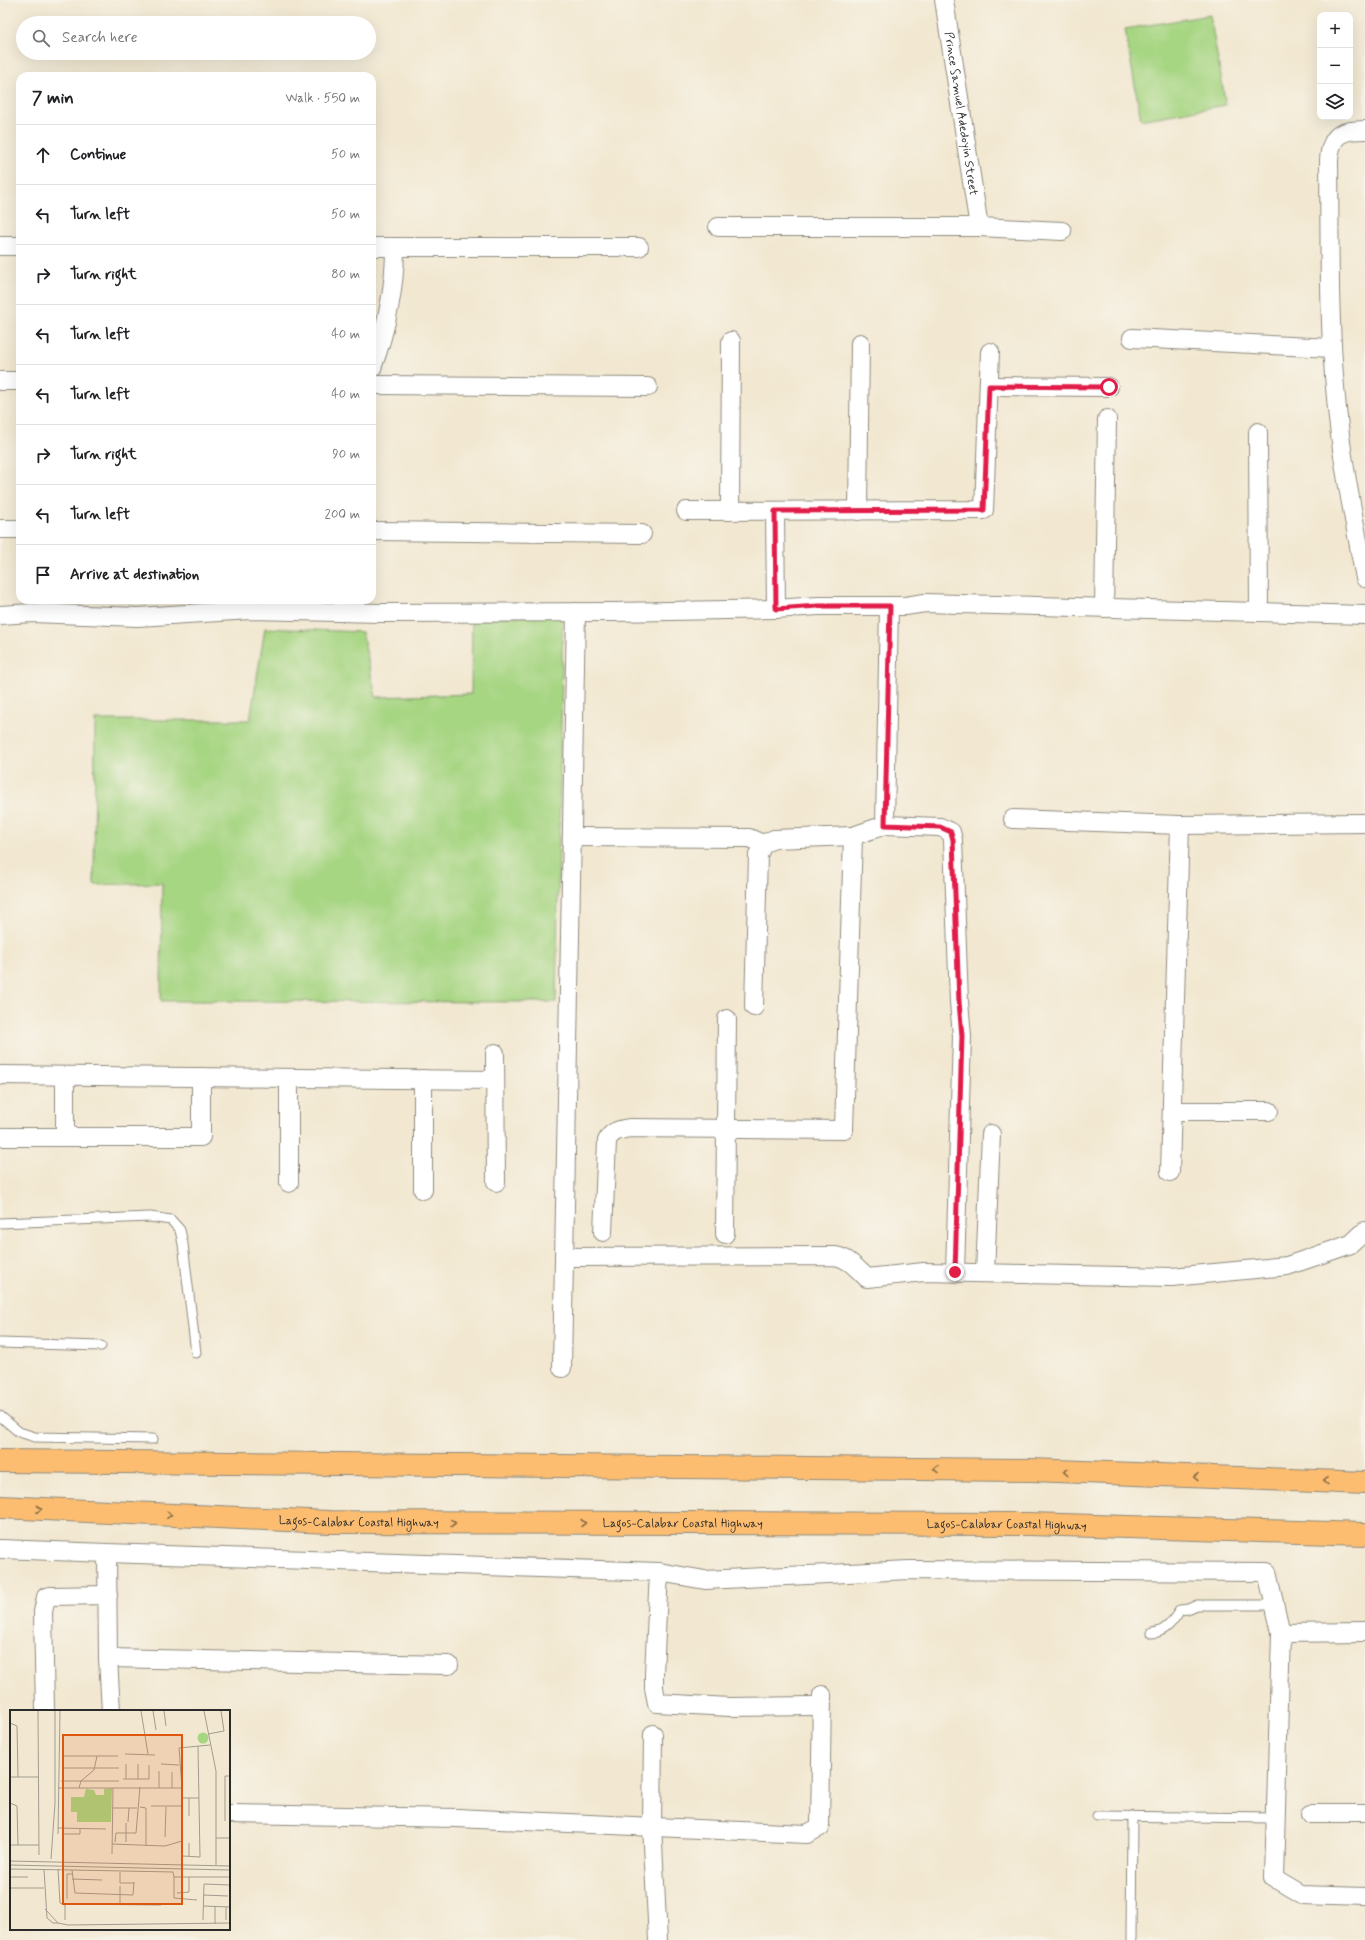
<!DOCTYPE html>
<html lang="en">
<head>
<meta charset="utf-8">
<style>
	body { margin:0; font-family:Mynerve,sans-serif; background:#f6f6f6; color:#202124 }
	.controls { position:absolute; right:12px; top:12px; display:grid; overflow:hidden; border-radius:8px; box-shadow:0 4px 16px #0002 }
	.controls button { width:36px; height:36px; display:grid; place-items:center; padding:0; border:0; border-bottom:1px solid #e0e0e0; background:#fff; color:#202124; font:20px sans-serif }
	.stop { position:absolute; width:12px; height:12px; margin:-9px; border:3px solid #e11d48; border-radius:50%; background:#fff }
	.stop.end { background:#e11d48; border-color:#fff; box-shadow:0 1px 4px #0008 }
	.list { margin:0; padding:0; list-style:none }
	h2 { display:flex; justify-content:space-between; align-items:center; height:52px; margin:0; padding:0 16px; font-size:17px }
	h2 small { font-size:13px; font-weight:400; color:#757577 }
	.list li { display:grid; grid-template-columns:26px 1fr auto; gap:12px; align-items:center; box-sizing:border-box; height:60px; padding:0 16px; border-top:1px solid #e0e0e0 }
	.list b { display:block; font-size:15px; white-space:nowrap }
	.list em { font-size:13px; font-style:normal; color:#757577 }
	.icon { flex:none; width:22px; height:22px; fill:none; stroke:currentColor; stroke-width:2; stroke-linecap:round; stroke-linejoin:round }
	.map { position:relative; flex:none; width:1365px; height:1940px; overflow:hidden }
	.search { position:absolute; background:#fff; box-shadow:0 4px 16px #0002; left:16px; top:16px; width:360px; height:44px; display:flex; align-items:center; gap:10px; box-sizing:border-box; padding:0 14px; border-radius:22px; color:#757577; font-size:15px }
	.panel { position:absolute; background:#fff; box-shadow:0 4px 16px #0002; left:16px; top:72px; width:360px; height:532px; border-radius:12px }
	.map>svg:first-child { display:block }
</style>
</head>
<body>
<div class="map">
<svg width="1365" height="1940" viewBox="0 0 1365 1940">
	<rect width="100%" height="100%" fill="#f7f3e8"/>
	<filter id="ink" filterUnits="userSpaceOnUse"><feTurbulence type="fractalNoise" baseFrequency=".025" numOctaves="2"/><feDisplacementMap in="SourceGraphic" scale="8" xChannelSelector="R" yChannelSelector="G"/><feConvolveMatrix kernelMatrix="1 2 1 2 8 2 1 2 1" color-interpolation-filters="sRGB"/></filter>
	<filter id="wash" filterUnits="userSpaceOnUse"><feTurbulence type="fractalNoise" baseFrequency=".012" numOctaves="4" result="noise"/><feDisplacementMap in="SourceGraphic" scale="16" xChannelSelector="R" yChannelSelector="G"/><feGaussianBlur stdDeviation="0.9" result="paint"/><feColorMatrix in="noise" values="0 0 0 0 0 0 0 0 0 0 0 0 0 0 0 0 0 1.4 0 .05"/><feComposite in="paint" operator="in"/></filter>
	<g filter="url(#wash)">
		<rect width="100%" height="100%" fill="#f2e8d1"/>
		<g fill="#a7d683" stroke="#698057">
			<polygon points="1210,15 1226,105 1141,120 1125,29"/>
			<polygon points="563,613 556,1002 161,1001 162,883 94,885 95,720 250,720 265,628 362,632 376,697 471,694 472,619"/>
		</g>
	</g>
	<g filter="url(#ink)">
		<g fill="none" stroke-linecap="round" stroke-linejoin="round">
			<defs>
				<g id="lane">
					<polyline points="0,1223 150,1217 171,1220 180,1230 183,1244 196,1353"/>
					<polyline points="0,1343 101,1346"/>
					<polyline points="0,1416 19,1432 35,1437 153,1439"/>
					<path d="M1152,1633C1166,1632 1173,1621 1180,1610L1188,1609L1197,1605H1275"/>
					<polyline points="1097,1816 1276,1818"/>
					<polyline points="1131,1940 1132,1817"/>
				</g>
				<g id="street">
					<path id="s1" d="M944,0L979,227"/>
					<path d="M1365,130C1341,130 1331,134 1329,160C1330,239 1328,319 1336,398C1341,458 1354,518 1365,578"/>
					<polyline points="718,227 979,227 1062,231"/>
					<polyline points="0,246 20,246"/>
					<polyline points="372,247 639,247"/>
					<polyline points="1132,338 1332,348"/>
					<path d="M372,368C386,330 395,287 395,247"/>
					<polyline points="0,381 20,381"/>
					<polyline points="372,385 648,387"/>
					<polyline points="989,386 1109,387"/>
					<polyline points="1258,432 1259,612"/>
					<polyline points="686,511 984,510 990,352"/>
					<polyline points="730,511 731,341"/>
					<polyline points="775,511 776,609"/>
					<polyline points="858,511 860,343"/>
					<polyline points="0,529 20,529"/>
					<polyline points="372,531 642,534"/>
					<polyline points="1104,608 1107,419"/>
					<polyline points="0,615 32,613 138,617 251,610 381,613 613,612 776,609 818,606 905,606 925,603 1365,615"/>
					<polyline points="1013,819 1180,825 1365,823"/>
					<polyline points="885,825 940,827 951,832 953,840 959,1002 962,1036 955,1272"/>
					<polyline points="572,837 749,838 763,844"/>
					<polyline points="754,1007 758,855 763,844 774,839 853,836"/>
					<polyline points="495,1053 496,1182"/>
					<polyline points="0,1075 495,1080"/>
					<polyline points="65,1076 65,1137"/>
					<polyline points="289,1078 289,1183"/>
					<polyline points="423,1079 423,1190"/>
					<polyline points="1172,1111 1269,1111"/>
					<polyline points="0,1137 201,1137 201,1077"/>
					<polyline points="1170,1172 1180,825"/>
					<path d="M603,1232L607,1141C611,1131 619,1130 629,1128L844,1130L853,836L885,825L889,606"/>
					<polyline points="725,1234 727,1019"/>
					<path d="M564,1257L835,1256C849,1258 857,1269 867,1278L924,1272L1172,1277L1287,1266L1351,1244L1365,1231"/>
					<polyline points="985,1273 991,1134"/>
					<polyline points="562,1368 576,612"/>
					<polyline points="0,1549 107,1553 108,1658 111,1711"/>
					<polyline points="107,1553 659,1572 705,1580 909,1570 1267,1572 1281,1633"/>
					<polyline points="659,1572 654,1673 654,1688 657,1703 729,1707 813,1706"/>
					<polyline points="1365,1632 1281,1633 1274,1878 1301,1894 1365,1896"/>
					<polyline points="108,1658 449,1665"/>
					<polyline points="45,1711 43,1612 46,1597 50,1596 108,1595"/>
					<polyline points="653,1734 652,1826 658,1940"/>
					<polyline points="229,1814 457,1818 807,1834 820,1827 822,1695"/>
					<polyline points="1311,1814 1365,1814"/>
				</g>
				<g id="highway">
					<polyline points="0,1461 1031,1470 1365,1483"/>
					<path id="s2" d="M0,1507L329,1522L1029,1524L1365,1534"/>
				</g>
			</defs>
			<use href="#lane" stroke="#8e8a7e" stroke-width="11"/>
			<use href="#street" stroke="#8e8a7e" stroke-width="20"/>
			<use href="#highway" stroke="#8e8a7e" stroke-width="24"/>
			<use href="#lane" stroke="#fff" stroke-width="9"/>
			<use href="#street" stroke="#fff" stroke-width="18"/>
			<use href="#highway" stroke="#fcbd6f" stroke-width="22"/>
		</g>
		<defs><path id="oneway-chevron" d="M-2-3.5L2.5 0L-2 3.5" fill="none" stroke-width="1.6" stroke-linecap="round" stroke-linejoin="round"/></defs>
		<g stroke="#896d4a">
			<use href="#oneway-chevron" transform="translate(936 1469) rotate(-179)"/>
			<use href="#oneway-chevron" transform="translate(1066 1472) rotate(-178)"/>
			<use href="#oneway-chevron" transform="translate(1196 1477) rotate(-178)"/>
			<use href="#oneway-chevron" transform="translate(1326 1481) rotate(-178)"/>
			<use href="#oneway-chevron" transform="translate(39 1509) rotate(3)"/>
			<use href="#oneway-chevron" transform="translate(169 1515) rotate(3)"/>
			<use href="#oneway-chevron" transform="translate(453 1523)"/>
			<use href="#oneway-chevron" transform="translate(583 1523)"/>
		</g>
	</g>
	<g fill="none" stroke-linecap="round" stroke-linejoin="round" filter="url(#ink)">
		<polyline stroke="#e11d48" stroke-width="5" points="955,1272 962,1036 959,1002 953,840 951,832 940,827 885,825 890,606 818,606 776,609 775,511 984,510 989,386 1109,387"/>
	</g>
	<g text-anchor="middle" stroke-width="4" stroke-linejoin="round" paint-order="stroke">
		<g font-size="12" fill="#2b2b2b" stroke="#f7f3e8">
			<text dy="4" stroke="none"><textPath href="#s1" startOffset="115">Prince Samuel Adedoyin Street</textPath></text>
			<text dy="4" stroke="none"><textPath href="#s2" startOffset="359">Lagos-Calabar Coastal Highway</textPath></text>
			<text dy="4" stroke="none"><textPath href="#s2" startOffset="683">Lagos-Calabar Coastal Highway</textPath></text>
			<text dy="4" stroke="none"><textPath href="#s2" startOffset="1007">Lagos-Calabar Coastal Highway</textPath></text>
		</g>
	</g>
	<g transform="translate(10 1710)">
		<rect width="220" height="220" fill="#f2e8d1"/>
		<path d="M187.5 28a5.5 5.5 0 1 1 11 0a5.5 5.5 0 1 1-11 0ZM102,78L101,112H67V102H61V87H74L76,79L84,80L86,85H94V79Z" fill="#a7d683"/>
		<path fill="none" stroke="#a29c8f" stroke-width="1" d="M28,1L29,145M131,1L138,44M143,1L146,20M154,1L156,16M194,1L206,61V155M0,13L7,16L8,67M198,24L214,21L211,1M115,44L145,45M52,46H108M151,54L169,55M52,58H109M162,62V78M0,67H28M113,69H139V55M116,69V54M128,69V54M51,71H109M48,78H172M69,78L71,71L84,60L87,46M149,78V61M172,88H189M179,88V106M0,93L7,96L8,135M141,96H172M130,97L136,98V136M103,98H119M215,111V66H220M118,112L119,98H127M48,118L96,119M48,124L50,1M52,124H70V119M155,127L156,97M206,128H220M105,132L106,123H126L130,77M116,132V113M102,134L155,136L172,131V78L169,38L200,35M0,135H29M102,144L103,78M173,146L190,147L188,36M179,146V133M41,149L45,93V1M0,151L220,156M0,155L220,160M0,159L62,160L65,183L123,185L124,172M34,159L37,208L43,213H48M48,159L50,193L55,195V210M62,160L163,162L164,167M110,162V173H124M0,167H18M62,169L92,170M110,176V195M0,178H34M167,183L179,182V167M193,185L218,186M57,189V164H62M187,190L164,188V167H220M55,194L151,195M193,196L220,197M205,196V214M216,197V210M35,199L48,213L58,215L220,213M193,210L194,174L220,175"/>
		<path fill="#df570e" fill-opacity="0.15" stroke="#df570e" stroke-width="2" d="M53,25H172V194H53Z"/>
		<rect width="220" height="220" fill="none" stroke="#2b2b2b" stroke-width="2"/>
	</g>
</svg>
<div class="controls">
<button>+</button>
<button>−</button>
<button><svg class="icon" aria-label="layers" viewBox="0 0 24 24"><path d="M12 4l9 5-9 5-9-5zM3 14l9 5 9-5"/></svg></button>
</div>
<div class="stop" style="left:1109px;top:387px"></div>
<div class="stop end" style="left:955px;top:1272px"></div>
<div class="search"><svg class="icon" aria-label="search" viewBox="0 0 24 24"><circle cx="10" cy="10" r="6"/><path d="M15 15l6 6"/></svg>Search here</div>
<section class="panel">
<h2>7 min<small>Walk · 550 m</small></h2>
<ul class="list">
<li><svg class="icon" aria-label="ahead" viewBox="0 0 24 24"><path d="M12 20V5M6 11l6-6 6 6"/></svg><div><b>Continue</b></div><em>50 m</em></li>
<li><svg class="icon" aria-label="left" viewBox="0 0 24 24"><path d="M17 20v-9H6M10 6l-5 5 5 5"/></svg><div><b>Turn left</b></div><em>50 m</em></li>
<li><svg class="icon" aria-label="right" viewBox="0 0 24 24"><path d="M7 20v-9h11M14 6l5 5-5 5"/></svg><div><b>Turn right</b></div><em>80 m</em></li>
<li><svg class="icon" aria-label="left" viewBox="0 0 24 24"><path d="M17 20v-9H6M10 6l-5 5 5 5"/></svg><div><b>Turn left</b></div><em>40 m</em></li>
<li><svg class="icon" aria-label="left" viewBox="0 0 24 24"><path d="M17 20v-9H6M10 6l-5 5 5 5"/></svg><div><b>Turn left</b></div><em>40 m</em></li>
<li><svg class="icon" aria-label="right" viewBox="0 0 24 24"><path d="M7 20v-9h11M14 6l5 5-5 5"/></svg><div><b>Turn right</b></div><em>90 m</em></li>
<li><svg class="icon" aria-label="left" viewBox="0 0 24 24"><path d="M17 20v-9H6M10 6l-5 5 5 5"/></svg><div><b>Turn left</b></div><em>200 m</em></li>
<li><svg class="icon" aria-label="arrive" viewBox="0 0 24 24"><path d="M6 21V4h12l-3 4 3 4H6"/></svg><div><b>Arrive at destination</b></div></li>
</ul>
</section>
</div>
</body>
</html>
